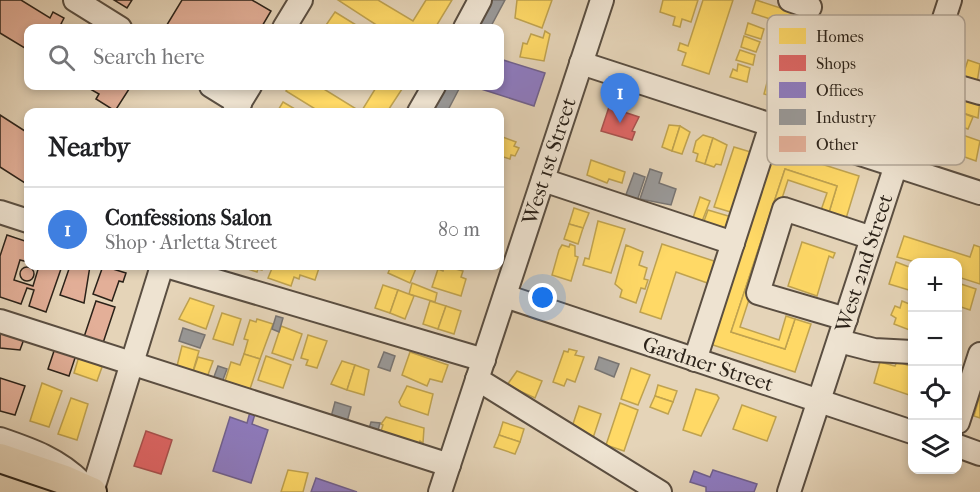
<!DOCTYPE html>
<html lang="en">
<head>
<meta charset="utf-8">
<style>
	body { margin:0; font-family:"IM FELL French Canon",serif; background:#f6f6f6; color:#202124 }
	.controls { position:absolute; right:18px; bottom:18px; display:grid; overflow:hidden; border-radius:12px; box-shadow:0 3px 9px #0003 }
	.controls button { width:54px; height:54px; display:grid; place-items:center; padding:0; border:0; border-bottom:2px solid #e0e0e0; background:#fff; color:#202124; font:30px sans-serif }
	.you { position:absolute; left:543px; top:298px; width:21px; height:21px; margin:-15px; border:4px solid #fff; border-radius:50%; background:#1a73e8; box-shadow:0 0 0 9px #1a73e833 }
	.badge { display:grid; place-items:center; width:39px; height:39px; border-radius:50%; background:#d93025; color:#fff; font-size:20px; font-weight:700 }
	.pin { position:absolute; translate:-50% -50px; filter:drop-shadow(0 2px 3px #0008) }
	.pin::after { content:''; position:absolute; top:32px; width:21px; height:18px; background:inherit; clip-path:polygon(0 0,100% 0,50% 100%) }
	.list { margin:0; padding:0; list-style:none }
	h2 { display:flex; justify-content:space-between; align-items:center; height:78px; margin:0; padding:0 24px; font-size:26px }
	h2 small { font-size:20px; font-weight:400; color:#757577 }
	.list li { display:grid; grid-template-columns:39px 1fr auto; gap:18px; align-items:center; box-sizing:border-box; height:84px; padding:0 24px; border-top:2px solid #e0e0e0 }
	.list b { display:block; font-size:22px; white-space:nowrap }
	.list p { margin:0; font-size:20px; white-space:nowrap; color:#757577 }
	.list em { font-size:20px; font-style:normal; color:#757577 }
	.icon { flex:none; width:33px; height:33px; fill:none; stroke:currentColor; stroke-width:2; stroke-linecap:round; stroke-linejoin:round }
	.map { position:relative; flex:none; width:980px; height:492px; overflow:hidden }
	.search { position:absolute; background:#fff; box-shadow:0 3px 9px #0003; left:24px; top:24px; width:480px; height:66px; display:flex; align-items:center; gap:15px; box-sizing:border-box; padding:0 21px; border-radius:12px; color:#757577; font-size:22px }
	.panel { position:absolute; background:#fff; box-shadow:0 3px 9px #0003; left:24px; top:108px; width:480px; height:162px; border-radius:12px }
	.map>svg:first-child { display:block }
</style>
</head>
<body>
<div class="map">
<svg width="980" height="492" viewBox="0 0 980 492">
	<rect width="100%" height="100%" fill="#e5d4b8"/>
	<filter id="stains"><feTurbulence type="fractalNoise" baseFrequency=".00333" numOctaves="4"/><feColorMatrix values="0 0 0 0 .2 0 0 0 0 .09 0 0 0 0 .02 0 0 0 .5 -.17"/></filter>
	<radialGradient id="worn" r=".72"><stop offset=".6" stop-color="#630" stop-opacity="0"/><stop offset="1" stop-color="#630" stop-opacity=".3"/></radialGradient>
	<g fill="#ffd966" stroke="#bfa24f" stroke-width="1.5">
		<polygon points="338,0 378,0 413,21 426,0 452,0 435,28 381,28"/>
		<polygon points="517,0 552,0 542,28 515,18"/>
		<polygon points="663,0 698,0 691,22 682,19 680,27 673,25 675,17 660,12"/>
		<polygon points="703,0 733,0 709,74 682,65 686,53 678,50 680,43 688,46"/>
		<polygon points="756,0 805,16 800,29 781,23 778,30 770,28 773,20 752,13"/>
		<polygon points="335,12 361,28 324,28"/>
		<polygon points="748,23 764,29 761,39 745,34"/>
		<polygon points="545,31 550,34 544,61 520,57 523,43 527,44 531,34 543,38"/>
		<polygon points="744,36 760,42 756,52 741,47"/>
		<polygon points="740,50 755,55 753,65 736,60"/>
		<polygon points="968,60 980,64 976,89 954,82 957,71 964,72"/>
		<polygon points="738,64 750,68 747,82 730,77 733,69 737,71"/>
		<polygon points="769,75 781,78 779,84 783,85 779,98 764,94"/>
		<polygon points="289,86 319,86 361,112 377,86 404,86 387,112 320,112 286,91"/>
		<polygon points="965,95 980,100 978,118 960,112 961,100 963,101"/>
		<polygon points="283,102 300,112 277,112"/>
		<polygon points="949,108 973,117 968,129 944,121"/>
		<polygon points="669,125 680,126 672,151 662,147"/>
		<polygon points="680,126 690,132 682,154 672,151"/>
		<polygon points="951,131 980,141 976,161 945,150 946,146 944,145"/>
		<polygon points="703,135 713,138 705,164 696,161 698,154 693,152 696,141"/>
		<polygon points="500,136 516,142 514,146 519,148 515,156 511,155 510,159 500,156"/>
		<polygon points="713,138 727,145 721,165 716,164 714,167 705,164"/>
		<polygon points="734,147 754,153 734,213 714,207"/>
		<polygon points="771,148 859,176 844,225 827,219 837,186 785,169 731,332 785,349 795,319 811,324 795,372 707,343"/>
		<polygon points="591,160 625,172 622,183 609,179 607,183 587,175"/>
		<polygon points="785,169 837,186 827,219 819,216 827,193 788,180 740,327 779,340 786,316 795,319 785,349 731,332"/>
		<polygon points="700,197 710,201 701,224 692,221"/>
		<polygon points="574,208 589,213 583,228 569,224"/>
		<polygon points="708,210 735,218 730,234 703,224"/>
		<polygon points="598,221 625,229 611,273 583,265 585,258 589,259"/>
		<polygon points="569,224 583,228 578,244 564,239"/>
		<polygon points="904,236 970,257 974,245 980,247 980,284 958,277 958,262 915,262 897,257"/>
		<polygon points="802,242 835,253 833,258 829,256 817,296 788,286"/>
		<polygon points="570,244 575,246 575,256 578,257 571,281 552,275 559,250 562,245 569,247"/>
		<polygon points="662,244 720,263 713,285 676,272 661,319 640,312"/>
		<polygon points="626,245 643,252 639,265 647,268 644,279 648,280 645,289 641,288 636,303 620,297 622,290 615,284"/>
		<polygon points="896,262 912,268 912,291 889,284"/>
		<polygon points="239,266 263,266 262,270 258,269 257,272"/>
		<polygon points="273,266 315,266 319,268 315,280 300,275 299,279 294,277 291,286 268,278"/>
		<polygon points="391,266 417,266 410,283 388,273"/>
		<polygon points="444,266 463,271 461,277 466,279 461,296 432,287 438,269 443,271"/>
		<polygon points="412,283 437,293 435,302 409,294"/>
		<polygon points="958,283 976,289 970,310 958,306"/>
		<polygon points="383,285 398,290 390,313 375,308"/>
		<polygon points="398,290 414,296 405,319 390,313"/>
		<polygon points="190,298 214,306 206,329 179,319"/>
		<polygon points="430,301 446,306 438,329 423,324"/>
		<polygon points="902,301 912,305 912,331 894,324 896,318 891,315 895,306 900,308"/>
		<polygon points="446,306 461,311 454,334 438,329"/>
		<polygon points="222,313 241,319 233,345 213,339"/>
		<polygon points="257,319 273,324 260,359 244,354 248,340 244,339 250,320 256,322"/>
		<polygon points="281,326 302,334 293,360 272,353"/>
		<polygon points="308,335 327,341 317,368 306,365 308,360 301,358"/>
		<polygon points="182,346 199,351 193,371 177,366"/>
		<polygon points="569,349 577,351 575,355 584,357 575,382 567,379 564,386 553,382 564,351 568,352"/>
		<polygon points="410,352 448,365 442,382 430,379 427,386 402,375"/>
		<polygon points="80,353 100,360 98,365 102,367 97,381 74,373"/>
		<polygon points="244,354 260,359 250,389 225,381 231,362 240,365"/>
		<polygon points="266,356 291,365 283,388 258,380"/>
		<polygon points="198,357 213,361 206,380 192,375"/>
		<polygon points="342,361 355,365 347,390 331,384"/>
		<polygon points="897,361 912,367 912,396 874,383 880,362 895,366"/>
		<polygon points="355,365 369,370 364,395 347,390"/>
		<polygon points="631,368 650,375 638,405 621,399"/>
		<polygon points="517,371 542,381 535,398 507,385"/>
		<polygon points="42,383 62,391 49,427 30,421"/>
		<polygon points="658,385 677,391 673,402 655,396"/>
		<polygon points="407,386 433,394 428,415 401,406 399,402"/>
		<polygon points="696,389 717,395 719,398 701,436 683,430"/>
		<polygon points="980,395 980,418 974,416"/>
		<polygon points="655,396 673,402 668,414 650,407"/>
		<polygon points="71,398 88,404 77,440 58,434"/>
		<polygon points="620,403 638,410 624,451 606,445"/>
		<polygon points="742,405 776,417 767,441 733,429"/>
		<polygon points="579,406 601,414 592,441 571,430"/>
		<polygon points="386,417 424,428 423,443 420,441 419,445 381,431 383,425 381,424"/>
		<polygon points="503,422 524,429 520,442 499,435"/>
		<polygon points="499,435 520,442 515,454 494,447"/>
		<polygon points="288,470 308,473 303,492 281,492"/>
	</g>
	<g fill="#e06666" stroke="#aa524f" stroke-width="1.5">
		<polygon points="609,107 639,117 632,131 635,132 632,140 601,131"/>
		<polygon points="146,431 172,440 161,474 134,466"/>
	</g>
	<g fill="#8e7cc3" stroke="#706190" stroke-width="1.5">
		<polygon points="500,59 545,73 534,106 478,88 479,86 500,86"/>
		<polygon points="250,412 255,414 252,424 268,430 251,483 213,471 230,417 247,423"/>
		<polygon points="713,470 757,484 754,492 706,492 706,487 690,482 694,471 710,477"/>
		<polygon points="316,478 357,492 311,492"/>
	</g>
	<g fill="#999" stroke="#787573" stroke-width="1.5">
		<polygon points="487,0 505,0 490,28 472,28"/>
		<polygon points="442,86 460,87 447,112 428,112"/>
		<polygon points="650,169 662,173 659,183 676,189 671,205 640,199"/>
		<polygon points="634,173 645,177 636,204 624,200"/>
		<polygon points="276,316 283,318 279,332 272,329"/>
		<polygon points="183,328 205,335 200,348 179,341"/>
		<polygon points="384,352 395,356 390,371 378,367"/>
		<polygon points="599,357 619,364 614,377 595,369"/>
		<polygon points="218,366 227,369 221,385 212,382"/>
		<polygon points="335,402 351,407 347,422 331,417"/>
		<polygon points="371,422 380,423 377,434 368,432"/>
	</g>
	<g fill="#e3af98" stroke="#2b2219" stroke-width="1.5">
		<polygon points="0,0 21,0 50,18 53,12 64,18 61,24 68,28 28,28 28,50 0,33"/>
		<polygon points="114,0 132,0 127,8"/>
		<polygon points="182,0 252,0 271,11 261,28 165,28"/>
		<polygon points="85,86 131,86 115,111 96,99 99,94"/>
		<polygon points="0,115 28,133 28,185 0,167"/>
		<polygon points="7,235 28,242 28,262 20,260 14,280 33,286 39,266 62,266 46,312 29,306 34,290 27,288 21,304 0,297 0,256"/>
		<polygon points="70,266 90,266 84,303 60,295"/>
		<polygon points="103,266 126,273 123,282 119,281 112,301 93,294"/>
		<circle cx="27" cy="274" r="7"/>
		<polygon points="96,301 115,307 103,343 84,337"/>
		<polygon points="0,326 24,339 20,350 0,348"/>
		<polygon points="55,348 76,355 69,376 48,369"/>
		<polygon points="0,378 25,386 15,415 0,411"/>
	</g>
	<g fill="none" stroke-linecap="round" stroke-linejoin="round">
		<defs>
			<g id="minor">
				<polyline points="75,0 120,28"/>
				<polyline points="790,0 810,7"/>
				<polyline points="284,28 301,0"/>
				<polyline points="465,28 480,0"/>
				<polyline points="581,63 980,193"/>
				<polyline points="925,77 980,93"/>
				<polyline points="211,86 240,104"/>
				<polyline points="234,112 250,86"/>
				<polyline points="419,112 434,86"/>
				<polyline points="543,180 733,243"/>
				<polyline points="0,212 28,221"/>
				<polyline points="166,266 484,360"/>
				<polyline points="505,296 912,432"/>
				<polyline points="846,319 758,293 784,209 872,238"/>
				<polyline points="0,321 449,465"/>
				<polyline points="839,341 874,350 912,352"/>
				<polyline points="695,360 771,125"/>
				<polyline points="477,379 660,492"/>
				<polyline points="958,422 980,354"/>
				<path d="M0,439C32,450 58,459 82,483"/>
				<polyline points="958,446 980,454"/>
				<polyline points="92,492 162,266"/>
				<polyline points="440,492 602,0"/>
				<polyline points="789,492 950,0"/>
			</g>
			<polyline id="major" points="0,458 65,480 92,492"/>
		</defs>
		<use href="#minor" stroke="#5a4e41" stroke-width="26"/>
		<use href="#major" stroke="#2b2219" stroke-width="32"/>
		<use href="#minor" stroke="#eee3d1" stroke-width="22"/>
		<use href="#major" stroke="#e5d4b8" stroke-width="28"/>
	</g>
	<g text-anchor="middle" stroke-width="6" stroke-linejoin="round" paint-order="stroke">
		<g font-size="21" fill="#2b2219" stroke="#eee3d1">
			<text transform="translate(549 161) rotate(-72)" y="7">West 1st Street</text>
			<text transform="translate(864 263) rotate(-72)" y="7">West 2nd Street</text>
			<text transform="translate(708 364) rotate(18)" y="7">Gardner Street</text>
		</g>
	</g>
	<rect x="767" y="15" width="198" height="150" rx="9" fill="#eee3d1" stroke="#b4a99a" stroke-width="1.5"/>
	<rect x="779" y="28" width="27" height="16" fill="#ffd966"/>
	<rect x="779" y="55" width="27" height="16" fill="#e06666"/>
	<rect x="779" y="82" width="27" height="16" fill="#8e7cc3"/>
	<rect x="779" y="109" width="27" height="16" fill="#999"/>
	<rect x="779" y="136" width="27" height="16" fill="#e3af98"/>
	<g font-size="16" fill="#2b2219">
		<text x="816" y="42">Homes</text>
		<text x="816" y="69">Shops</text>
		<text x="816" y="96">Offices</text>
		<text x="816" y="123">Industry</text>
		<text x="816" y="150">Other</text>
	</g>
	<rect width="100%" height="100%" filter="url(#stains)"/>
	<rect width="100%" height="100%" fill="url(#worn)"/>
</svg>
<div class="controls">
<button>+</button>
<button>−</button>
<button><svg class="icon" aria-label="locate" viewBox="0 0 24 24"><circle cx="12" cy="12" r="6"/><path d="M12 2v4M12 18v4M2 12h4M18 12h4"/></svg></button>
<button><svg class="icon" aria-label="layers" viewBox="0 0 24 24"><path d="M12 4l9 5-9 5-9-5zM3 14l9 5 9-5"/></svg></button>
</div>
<div class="you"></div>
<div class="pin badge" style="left:620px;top:123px;background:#3f7fe0">1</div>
<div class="search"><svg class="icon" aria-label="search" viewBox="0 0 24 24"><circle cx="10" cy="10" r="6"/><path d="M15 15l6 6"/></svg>Search here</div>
<section class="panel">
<h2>Nearby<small></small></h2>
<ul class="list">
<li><span class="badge" style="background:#3f7fe0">1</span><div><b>Confessions Salon</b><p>Shop · Arletta Street</p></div><em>80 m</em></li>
</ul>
</section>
</div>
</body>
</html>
